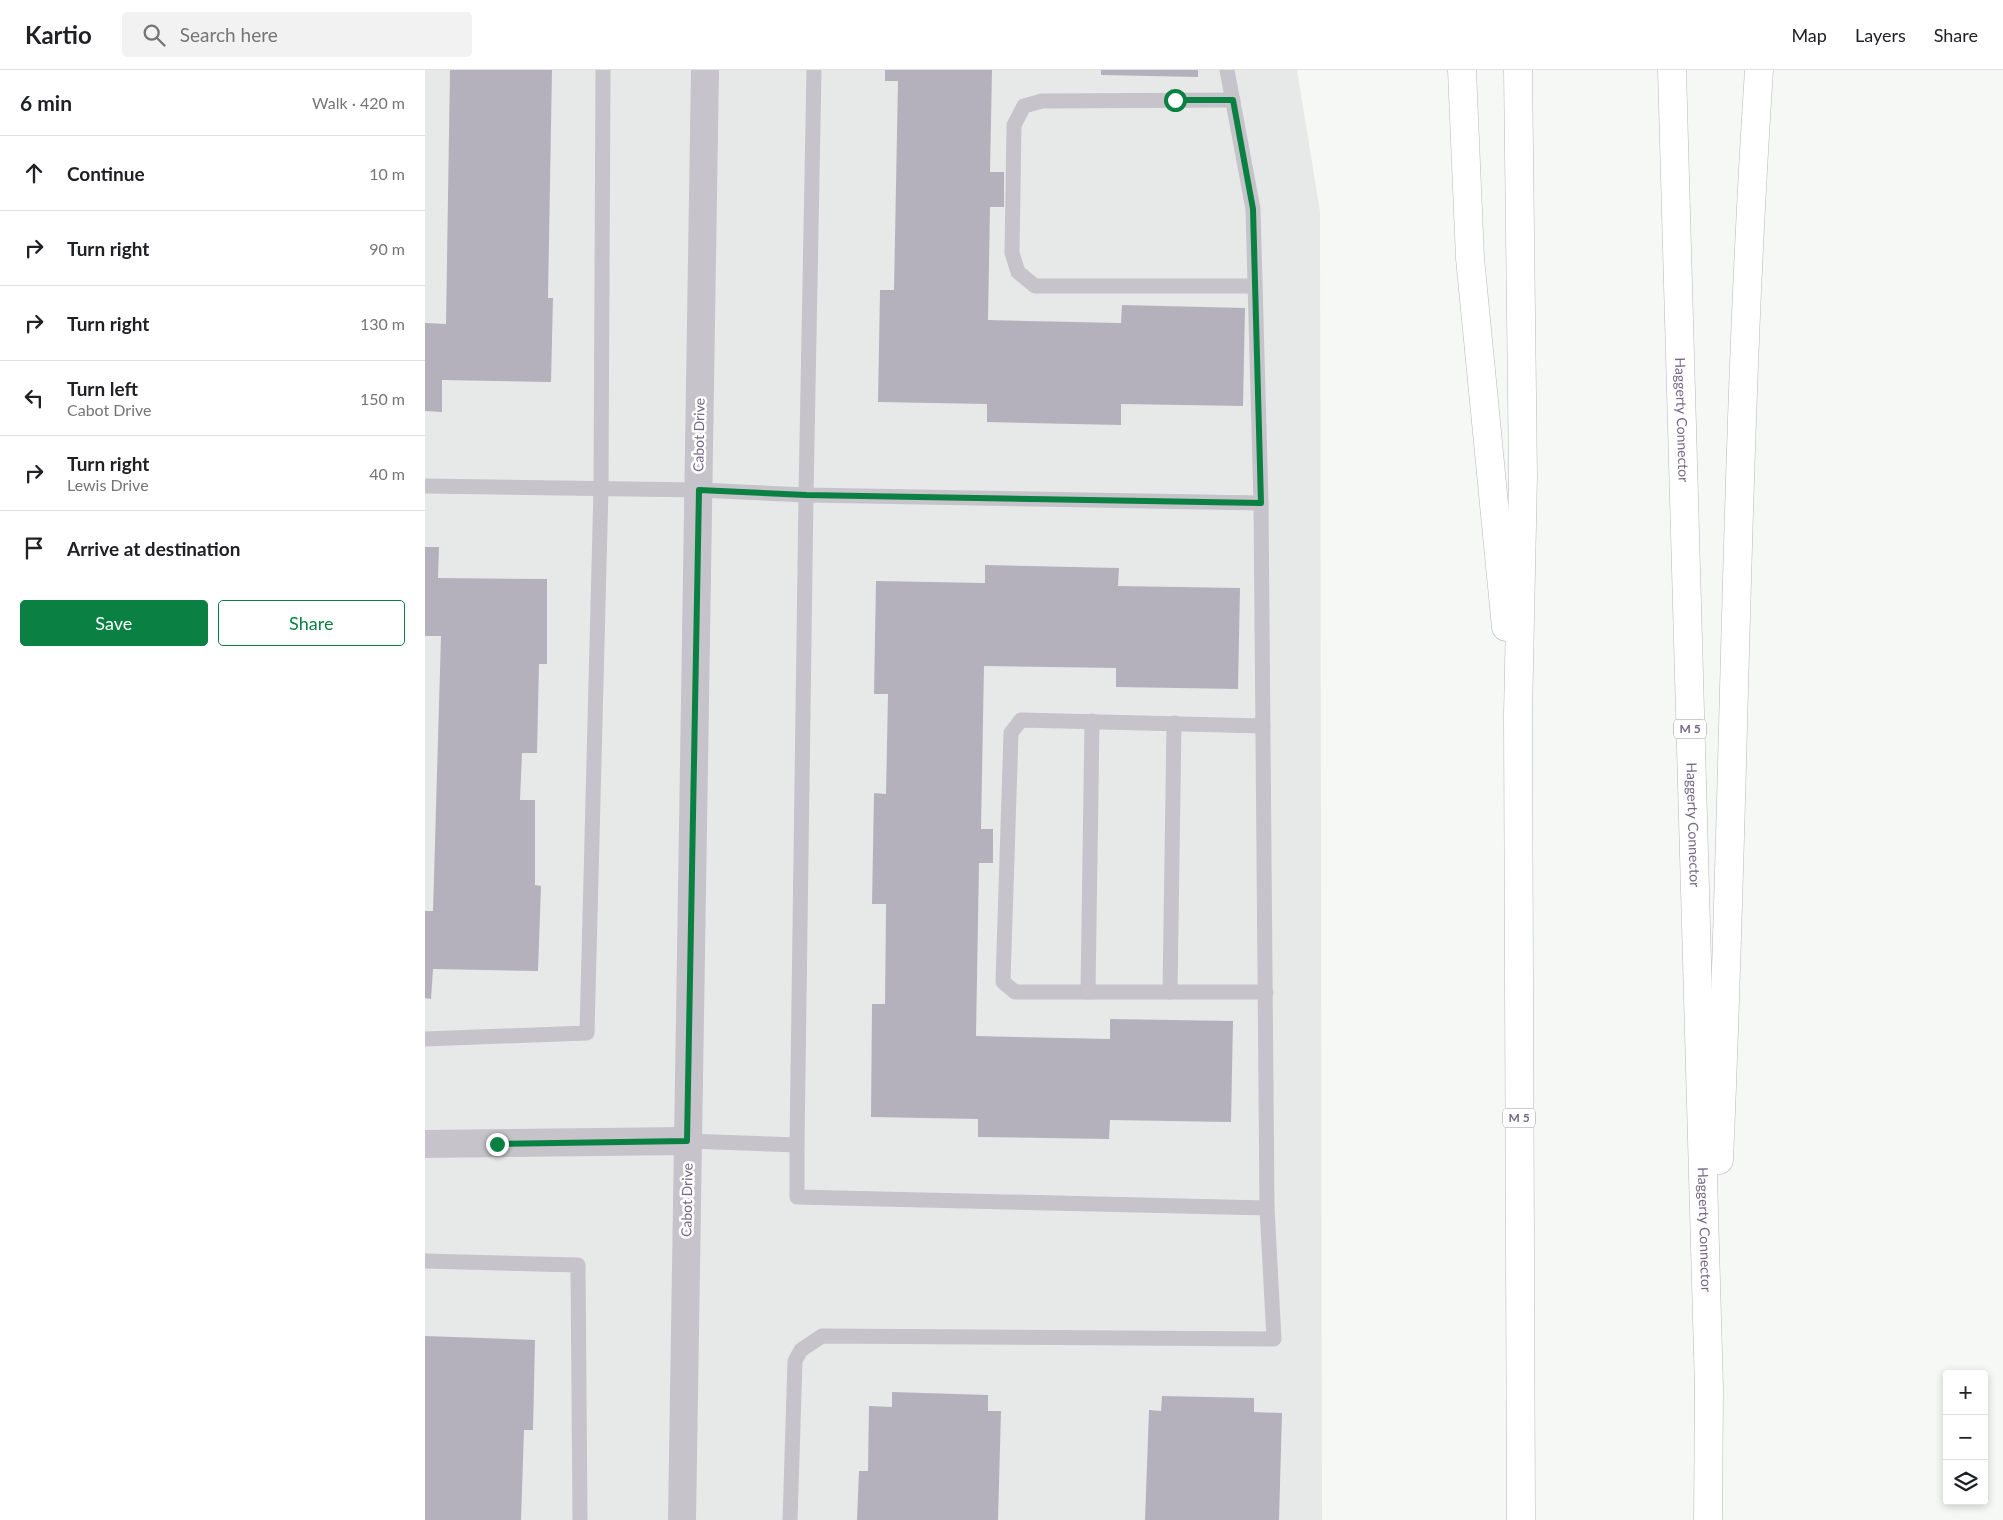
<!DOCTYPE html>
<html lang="en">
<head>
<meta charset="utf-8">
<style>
	body { margin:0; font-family:Lato,sans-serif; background:#f2f2f2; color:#202124 }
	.controls { position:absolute; right:15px; bottom:15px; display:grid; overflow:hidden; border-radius:5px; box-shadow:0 2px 8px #0003 }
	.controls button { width:45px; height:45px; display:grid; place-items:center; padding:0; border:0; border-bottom:1px solid #e0e0e0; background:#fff; color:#202124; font:25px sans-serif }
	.stop { position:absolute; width:15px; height:15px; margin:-11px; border:4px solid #0b8043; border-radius:50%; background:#fff }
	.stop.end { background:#0b8043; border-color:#fff; box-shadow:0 1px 5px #0008 }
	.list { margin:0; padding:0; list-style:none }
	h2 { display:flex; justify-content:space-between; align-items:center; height:65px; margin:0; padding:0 20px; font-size:21px }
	h2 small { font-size:16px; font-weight:400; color:#757577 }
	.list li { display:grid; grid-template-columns:32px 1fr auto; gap:15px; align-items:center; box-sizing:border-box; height:75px; padding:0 20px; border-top:1px solid #e0e0e0 }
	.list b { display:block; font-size:19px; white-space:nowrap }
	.list p { margin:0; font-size:16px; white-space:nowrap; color:#757577 }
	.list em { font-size:16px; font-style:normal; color:#757577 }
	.actions { display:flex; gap:10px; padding:15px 20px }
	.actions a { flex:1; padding:11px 0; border:1px solid #0b8043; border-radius:5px; text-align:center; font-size:18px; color:#0b8043 }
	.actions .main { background:#0b8043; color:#fff }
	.icon { flex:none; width:28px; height:28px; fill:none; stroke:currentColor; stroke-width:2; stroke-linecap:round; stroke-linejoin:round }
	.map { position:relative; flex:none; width:1578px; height:1450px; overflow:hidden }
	header { display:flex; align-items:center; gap:30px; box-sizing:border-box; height:70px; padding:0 25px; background:#fff; border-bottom:1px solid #e0e0e0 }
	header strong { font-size:24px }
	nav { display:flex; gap:28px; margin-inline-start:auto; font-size:18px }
	.search { width:350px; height:45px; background:#f2f2f2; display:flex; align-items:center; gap:12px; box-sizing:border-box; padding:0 18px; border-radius:5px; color:#757577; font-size:19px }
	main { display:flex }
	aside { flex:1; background:#fff }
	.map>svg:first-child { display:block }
</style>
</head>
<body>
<header>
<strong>Kartio</strong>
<div class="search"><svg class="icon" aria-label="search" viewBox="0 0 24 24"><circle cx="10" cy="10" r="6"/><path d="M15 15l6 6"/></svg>Search here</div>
<nav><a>Map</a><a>Layers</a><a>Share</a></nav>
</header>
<main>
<aside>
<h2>6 min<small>Walk · 420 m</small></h2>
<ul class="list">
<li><svg class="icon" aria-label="ahead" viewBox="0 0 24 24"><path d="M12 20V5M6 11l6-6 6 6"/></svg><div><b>Continue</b></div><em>10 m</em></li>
<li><svg class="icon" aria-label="right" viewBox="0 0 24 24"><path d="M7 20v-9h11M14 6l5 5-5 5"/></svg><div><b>Turn right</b></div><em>90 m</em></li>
<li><svg class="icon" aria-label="right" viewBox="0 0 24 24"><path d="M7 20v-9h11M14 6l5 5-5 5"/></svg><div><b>Turn right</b></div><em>130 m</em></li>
<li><svg class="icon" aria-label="left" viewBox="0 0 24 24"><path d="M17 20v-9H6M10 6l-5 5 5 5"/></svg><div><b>Turn left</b><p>Cabot Drive</p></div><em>150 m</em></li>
<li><svg class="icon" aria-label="right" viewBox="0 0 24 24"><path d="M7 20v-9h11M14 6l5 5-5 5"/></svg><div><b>Turn right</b><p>Lewis Drive</p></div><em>40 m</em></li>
<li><svg class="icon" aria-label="arrive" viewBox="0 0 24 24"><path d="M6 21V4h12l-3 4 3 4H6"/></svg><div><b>Arrive at destination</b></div></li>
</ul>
<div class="actions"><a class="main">Save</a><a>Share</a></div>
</aside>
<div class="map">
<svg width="1578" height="1450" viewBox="0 0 1578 1450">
	<rect width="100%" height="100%" fill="#f5f8f5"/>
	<polygon fill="#e7e9e8" points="0,0 872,0 895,142 897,1450 0,1450"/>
	<g fill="#b5b1bc">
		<polygon points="25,0 127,0 123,228 128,228 126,312 17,310 17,342 0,341 0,253 21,254"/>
		<polygon points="460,0 567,0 565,102 579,102 579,137 565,137 563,250 696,253 697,235 820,238 818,336 696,334 696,355 562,352 562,334 453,332 455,220 469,220 473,11 460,11"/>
		<polygon points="676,0 773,0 773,7 676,5"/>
		<polygon points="0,477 14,477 13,508 122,509 122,594 114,594 112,683 97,683 95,730 110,730 110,815 116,816 113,901 8,899 6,929 0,928 0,841 8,841 16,566 0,566"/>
		<polygon points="560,495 694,498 693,516 815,518 813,619 691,617 691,598 559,596 556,759 568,759 568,793 554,793 551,966 685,969 685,949 808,951 806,1052 685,1050 684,1069 553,1067 553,1049 446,1047 447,934 460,934 461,834 447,834 449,723 461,724 463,624 449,624 451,511 560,513"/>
		<polygon points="0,1266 110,1270 108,1360 99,1360 96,1450 0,1450"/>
		<polygon points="467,1322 563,1325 563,1341 576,1341 573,1450 432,1450 434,1401 443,1401 444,1336 467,1337"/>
		<polygon points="737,1326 829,1328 829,1342 857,1343 854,1450 720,1450 724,1340 736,1341"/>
	</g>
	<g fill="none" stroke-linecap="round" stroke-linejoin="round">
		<defs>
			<g id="highway">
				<polyline points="1037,0 1045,188 1081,557"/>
				<polyline points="1093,0 1098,406 1093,645 1096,1450"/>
				<path id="s1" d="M1247,0L1284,1319L1283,1450"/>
				<path d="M1294,1090C1310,727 1310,363 1334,0"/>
			</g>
		</defs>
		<use href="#highway" stroke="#b9b6bc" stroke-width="29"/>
		<g stroke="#c6c3ca" stroke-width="15">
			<polyline points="802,0 828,139 836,433"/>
			<polyline points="808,30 617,31 599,36 589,55 587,183 593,202 610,216 830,216"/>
			<polyline points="0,416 274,420 381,425 372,1075 263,1071"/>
			<polyline points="838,656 596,650 586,663 578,912 590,922 841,922"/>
			<polyline points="663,922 667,651"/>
			<polyline points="745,922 749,653"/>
			<polyline points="0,969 162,963 176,418 178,0"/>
			<polyline points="372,1075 372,1127 842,1138 836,433 381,425 389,0"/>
			<polyline points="0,1191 153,1195 155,1450"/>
			<polyline points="365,1450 370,1291 376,1280 397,1266 849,1269 842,1138"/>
		</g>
		<g stroke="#c6c3ca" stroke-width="28">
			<polyline points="0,1074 263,1071"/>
			<polyline points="257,1450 280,0"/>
		</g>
		<use href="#highway" stroke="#fff" stroke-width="28"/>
	</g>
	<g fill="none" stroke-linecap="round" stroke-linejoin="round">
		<polyline stroke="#0b8043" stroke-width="6" points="72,1074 262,1071 274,420 381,425 836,433 828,139 808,30 750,30"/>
	</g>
	<g text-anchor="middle" stroke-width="5" stroke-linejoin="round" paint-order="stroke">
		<g fill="#fff" stroke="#9e95aa" stroke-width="1">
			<rect x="1249" y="649.5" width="32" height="19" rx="4"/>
			<rect x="1078" y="1038.5" width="32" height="19" rx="4"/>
		</g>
		<g font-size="12" font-weight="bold" fill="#746885">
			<text x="1265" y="663">M 5</text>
			<text x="1094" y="1052">M 5</text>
		</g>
		<g font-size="14" fill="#746885" stroke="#fff">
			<text dy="5" stroke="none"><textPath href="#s1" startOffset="350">Haggerty Connector</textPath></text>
			<text transform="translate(274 365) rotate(-89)" y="5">Cabot Drive</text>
			<text dy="5" stroke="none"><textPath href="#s1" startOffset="755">Haggerty Connector</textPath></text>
			<text transform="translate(262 1130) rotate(-89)" y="5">Cabot Drive</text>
			<text dy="5" stroke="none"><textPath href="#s1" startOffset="1160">Haggerty Connector</textPath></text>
		</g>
	</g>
</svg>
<div class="controls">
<button>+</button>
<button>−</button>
<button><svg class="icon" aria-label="layers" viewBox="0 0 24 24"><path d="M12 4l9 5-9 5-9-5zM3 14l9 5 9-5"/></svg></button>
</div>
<div class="stop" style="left:750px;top:30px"></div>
<div class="stop end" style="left:72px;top:1074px"></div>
</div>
</main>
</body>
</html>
